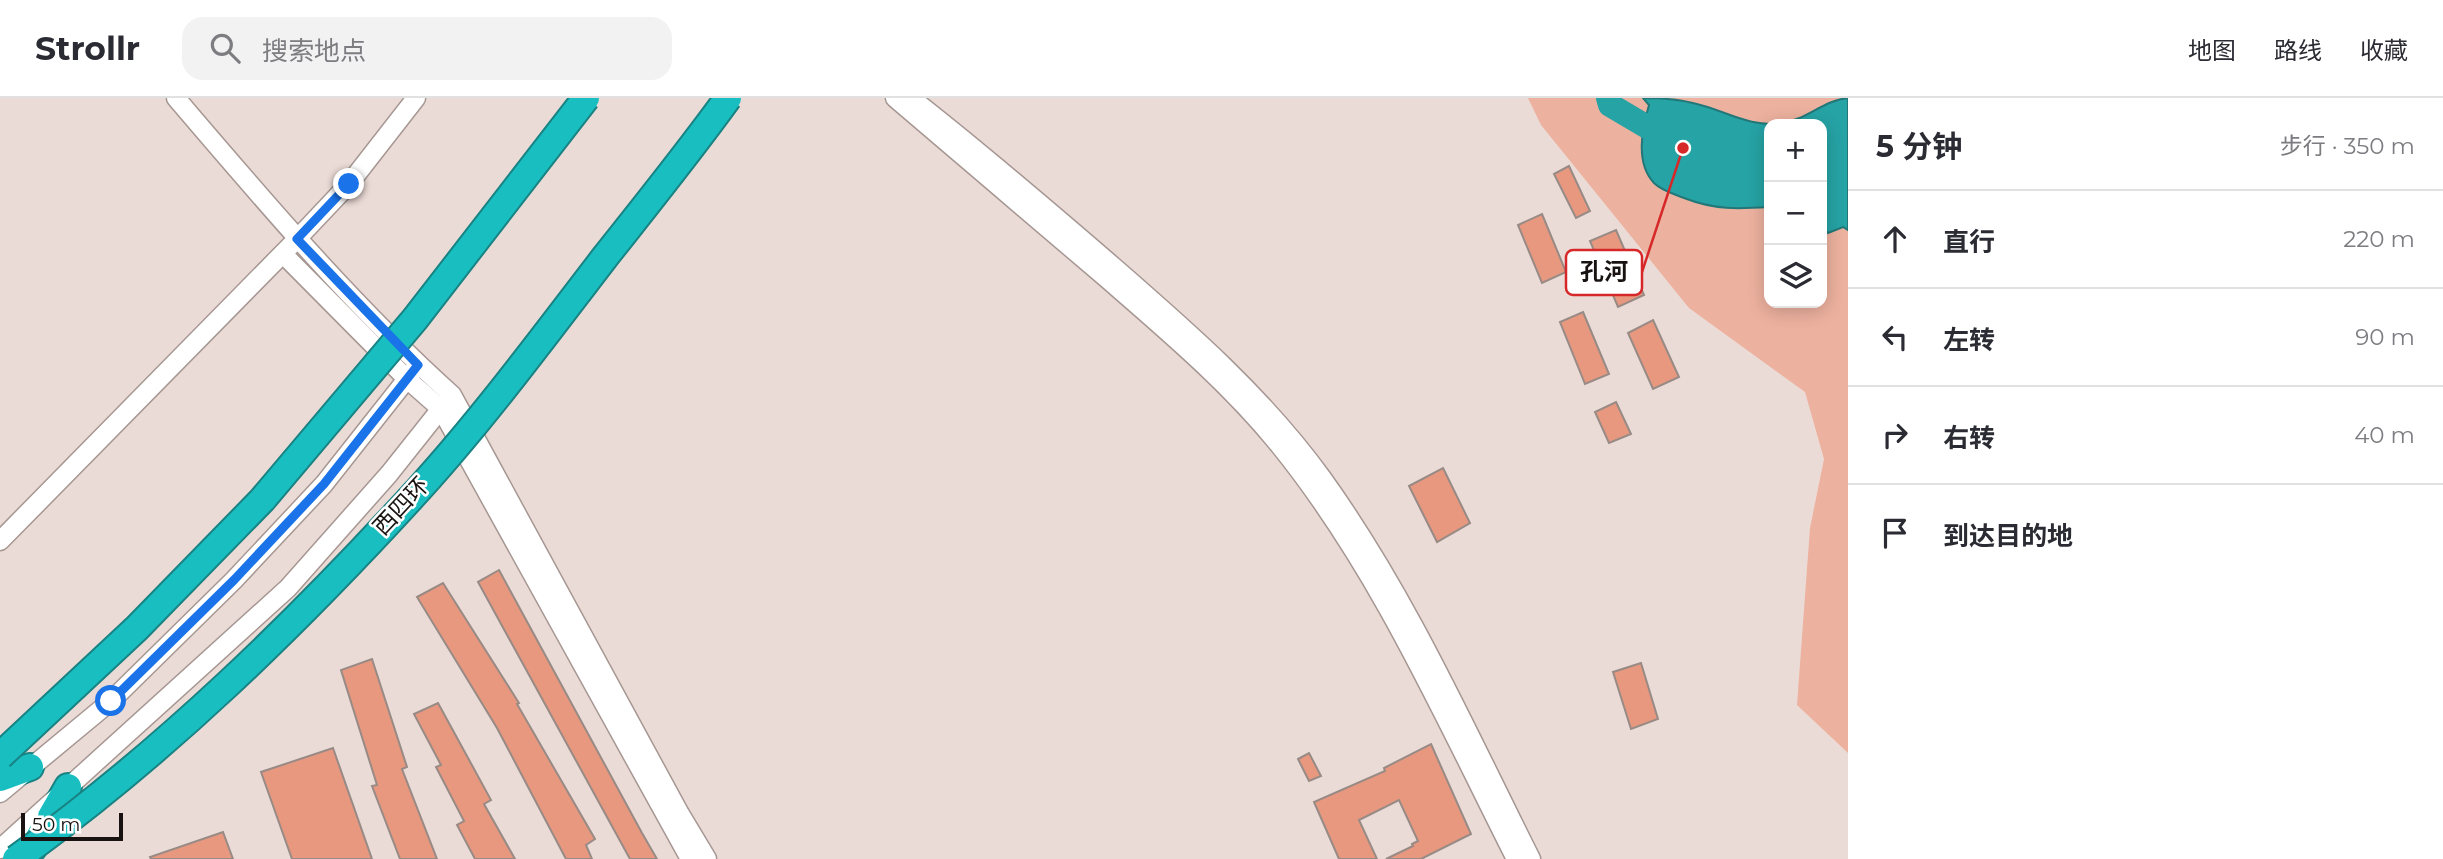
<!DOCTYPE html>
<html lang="zh">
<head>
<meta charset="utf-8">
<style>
	body { margin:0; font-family:Montserrat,"Noto Sans SC",sans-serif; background:#f2f2f3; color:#2b2b33 }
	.controls { position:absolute; right:21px; top:21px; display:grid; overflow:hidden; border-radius:14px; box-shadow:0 4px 18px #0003 }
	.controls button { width:63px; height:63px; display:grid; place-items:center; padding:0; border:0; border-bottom:2px solid #e1e1e2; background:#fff; color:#2b2b33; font:35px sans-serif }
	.scale { position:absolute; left:21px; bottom:18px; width:102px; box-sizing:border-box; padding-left:7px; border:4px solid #181311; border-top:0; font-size:19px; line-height:24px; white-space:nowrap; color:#181311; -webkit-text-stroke:5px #fff; paint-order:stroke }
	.stop { position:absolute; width:21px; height:21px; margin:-16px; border:5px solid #1a73e8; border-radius:50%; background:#fff }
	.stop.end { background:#1a73e8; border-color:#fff; box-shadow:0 2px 7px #0008 }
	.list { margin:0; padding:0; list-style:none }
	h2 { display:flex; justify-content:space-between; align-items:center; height:91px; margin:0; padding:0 28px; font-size:30px }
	h2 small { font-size:23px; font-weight:400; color:#7c7c81 }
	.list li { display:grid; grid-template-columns:46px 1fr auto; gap:21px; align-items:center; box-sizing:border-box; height:98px; padding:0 28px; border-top:2px solid #e1e1e2 }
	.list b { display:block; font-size:26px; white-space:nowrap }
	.list em { font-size:23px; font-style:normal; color:#7c7c81 }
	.icon { flex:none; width:38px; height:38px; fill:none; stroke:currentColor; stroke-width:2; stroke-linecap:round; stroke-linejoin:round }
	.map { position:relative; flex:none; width:1848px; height:761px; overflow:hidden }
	header { display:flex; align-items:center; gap:42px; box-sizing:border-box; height:98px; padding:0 35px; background:#fff; border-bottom:2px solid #e1e1e2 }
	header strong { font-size:33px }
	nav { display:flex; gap:38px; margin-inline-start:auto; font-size:24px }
	.search { width:490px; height:63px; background:#f2f2f3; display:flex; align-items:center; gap:18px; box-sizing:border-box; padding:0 24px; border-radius:21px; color:#7c7c81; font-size:26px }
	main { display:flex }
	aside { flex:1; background:#fff }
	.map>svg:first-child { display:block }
</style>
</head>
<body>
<header>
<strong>Strollr</strong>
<div class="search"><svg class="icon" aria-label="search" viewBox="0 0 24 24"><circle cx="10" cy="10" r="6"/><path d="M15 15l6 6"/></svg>搜索地点</div>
<nav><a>地图</a><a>路线</a><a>收藏</a></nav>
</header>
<main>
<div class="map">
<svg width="1848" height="761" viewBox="0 0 1848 761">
	<rect width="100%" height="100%" fill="#ebdbd6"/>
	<path fill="#edb19f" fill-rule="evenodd" d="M1528,0H1848V655L1797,607L1810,430L1824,361L1805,294L1689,210L1541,27ZM1769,26H1822V205H1769Z"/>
	<path fill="#26a3a5" stroke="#227879" stroke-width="2" d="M1643,0C1662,0 1679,1 1697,6C1726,13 1750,30 1782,25C1806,22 1824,2 1848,0V132L1843,129L1828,135L1822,126V26H1769V109C1737,111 1715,112 1684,100C1674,96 1662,93 1654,85C1635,65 1642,31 1649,7Z"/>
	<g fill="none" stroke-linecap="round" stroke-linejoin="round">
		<polyline stroke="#26a3a5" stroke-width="24" points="1608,0 1610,7 1671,43"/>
	</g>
	<g fill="#e7987f" stroke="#988a85" stroke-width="2">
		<polygon points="1569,68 1590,113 1576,120 1554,76"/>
		<polygon points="1542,116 1566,174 1542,185 1518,127"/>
		<polygon points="1616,132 1644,197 1618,209 1590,143"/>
		<polygon points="1583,214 1609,276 1585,286 1560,224"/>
		<polygon points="1653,222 1679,279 1653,291 1628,235"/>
		<polygon points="1616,304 1631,336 1609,345 1595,314"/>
		<polygon points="1443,370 1470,425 1437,444 1409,388"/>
		<polygon points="499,472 642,735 657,761 630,761 478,484"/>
		<polygon points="443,485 519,605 517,606 595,741 586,747 592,761 566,761 497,630 417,499"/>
		<polygon points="372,561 407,669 402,671 437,761 400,761 372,688 377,687 341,572"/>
		<polygon points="1641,565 1658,621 1631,631 1613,574"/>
		<polygon points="438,605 491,702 484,706 515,761 475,761 457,727 464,723 436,669 441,667 414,616"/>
		<polygon points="1431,646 1471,736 1421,761 1386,761 1413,748 1412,746 1418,743 1399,702 1359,722 1377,761 1339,761 1314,704 1385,673 1384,670"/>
		<polygon points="333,650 372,761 292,761 261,674"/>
		<polygon points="1309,655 1321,678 1309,683 1298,661"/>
		<polygon points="223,734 233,761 151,761 150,759"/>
	</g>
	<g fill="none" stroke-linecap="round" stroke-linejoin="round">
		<defs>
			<g id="minor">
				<path d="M176,0C264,103 351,206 452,297L680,716L707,761"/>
				<path d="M895,0C965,60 1035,119 1105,179C1166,232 1229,285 1280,348C1380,472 1444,619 1516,761"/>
				<path d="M911,0C978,52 1042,107 1107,163C1184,230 1262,297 1322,380C1407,498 1466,632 1531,761"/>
				<polyline points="283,156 407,281 441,311 690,761"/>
				<polyline points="0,443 297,141 349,86 416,0"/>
				<polyline points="0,695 111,603 234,482 324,386 414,272"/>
				<polyline points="0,751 288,490 389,376 447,303"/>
			</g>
			<g id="highway">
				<polyline points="0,680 30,669"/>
				<polyline points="33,750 68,689"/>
			</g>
		</defs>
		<use href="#minor" stroke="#a69793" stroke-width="21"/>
		<use href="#highway" stroke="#198283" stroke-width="30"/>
		<use href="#minor" stroke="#fff" stroke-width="18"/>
		<use href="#highway" stroke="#19bec0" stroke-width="26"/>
		<defs>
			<g id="highway-bridge">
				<polyline points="0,658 137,530 262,402 415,221 586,0"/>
				<path d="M16,761C164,655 297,525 420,390C486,317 545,237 605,159C647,106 689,54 728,0"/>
			</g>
		</defs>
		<use href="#highway-bridge" stroke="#198283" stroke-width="30" stroke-linecap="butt"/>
		<use href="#highway-bridge" stroke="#19bec0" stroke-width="26"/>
	</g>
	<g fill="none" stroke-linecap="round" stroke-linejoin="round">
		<polyline stroke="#1a73e8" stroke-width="9" points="111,603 234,482 324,386 418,267 297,141 349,86"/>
	</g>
	<g text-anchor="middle" stroke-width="5" stroke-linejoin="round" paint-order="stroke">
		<g font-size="23" fill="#181311" stroke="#fff">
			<text transform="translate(401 408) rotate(-47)" y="8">西四环</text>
		</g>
	</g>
	<path fill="none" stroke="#d62828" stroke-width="2.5" d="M1683 50L1642 174"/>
	<circle fill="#d62828" stroke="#fff" stroke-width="2.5" cx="1683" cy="50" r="7"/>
	<rect fill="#fff" stroke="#d62828" stroke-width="2.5" x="1566" y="152" width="76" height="45" rx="7"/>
	<g font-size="24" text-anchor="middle" font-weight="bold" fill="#181311">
		<text x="1604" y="182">孔河</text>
	</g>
</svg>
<div class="controls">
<button>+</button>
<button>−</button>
<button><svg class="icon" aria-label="layers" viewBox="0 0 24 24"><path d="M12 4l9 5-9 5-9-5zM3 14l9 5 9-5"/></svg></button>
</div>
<div class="scale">50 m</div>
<div class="stop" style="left:111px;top:603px"></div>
<div class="stop end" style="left:349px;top:86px"></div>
</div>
<aside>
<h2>5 分钟<small>步行 · 350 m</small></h2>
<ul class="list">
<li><svg class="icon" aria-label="ahead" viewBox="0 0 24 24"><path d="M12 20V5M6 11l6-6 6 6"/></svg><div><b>直行</b></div><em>220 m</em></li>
<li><svg class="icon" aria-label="left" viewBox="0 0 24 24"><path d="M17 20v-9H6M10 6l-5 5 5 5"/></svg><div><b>左转</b></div><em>90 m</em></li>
<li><svg class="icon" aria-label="right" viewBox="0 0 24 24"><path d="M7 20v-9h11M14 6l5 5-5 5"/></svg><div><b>右转</b></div><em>40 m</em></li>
<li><svg class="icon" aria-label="arrive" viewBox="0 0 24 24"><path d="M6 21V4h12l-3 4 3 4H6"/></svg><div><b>到达目的地</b></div></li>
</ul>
</aside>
</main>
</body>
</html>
